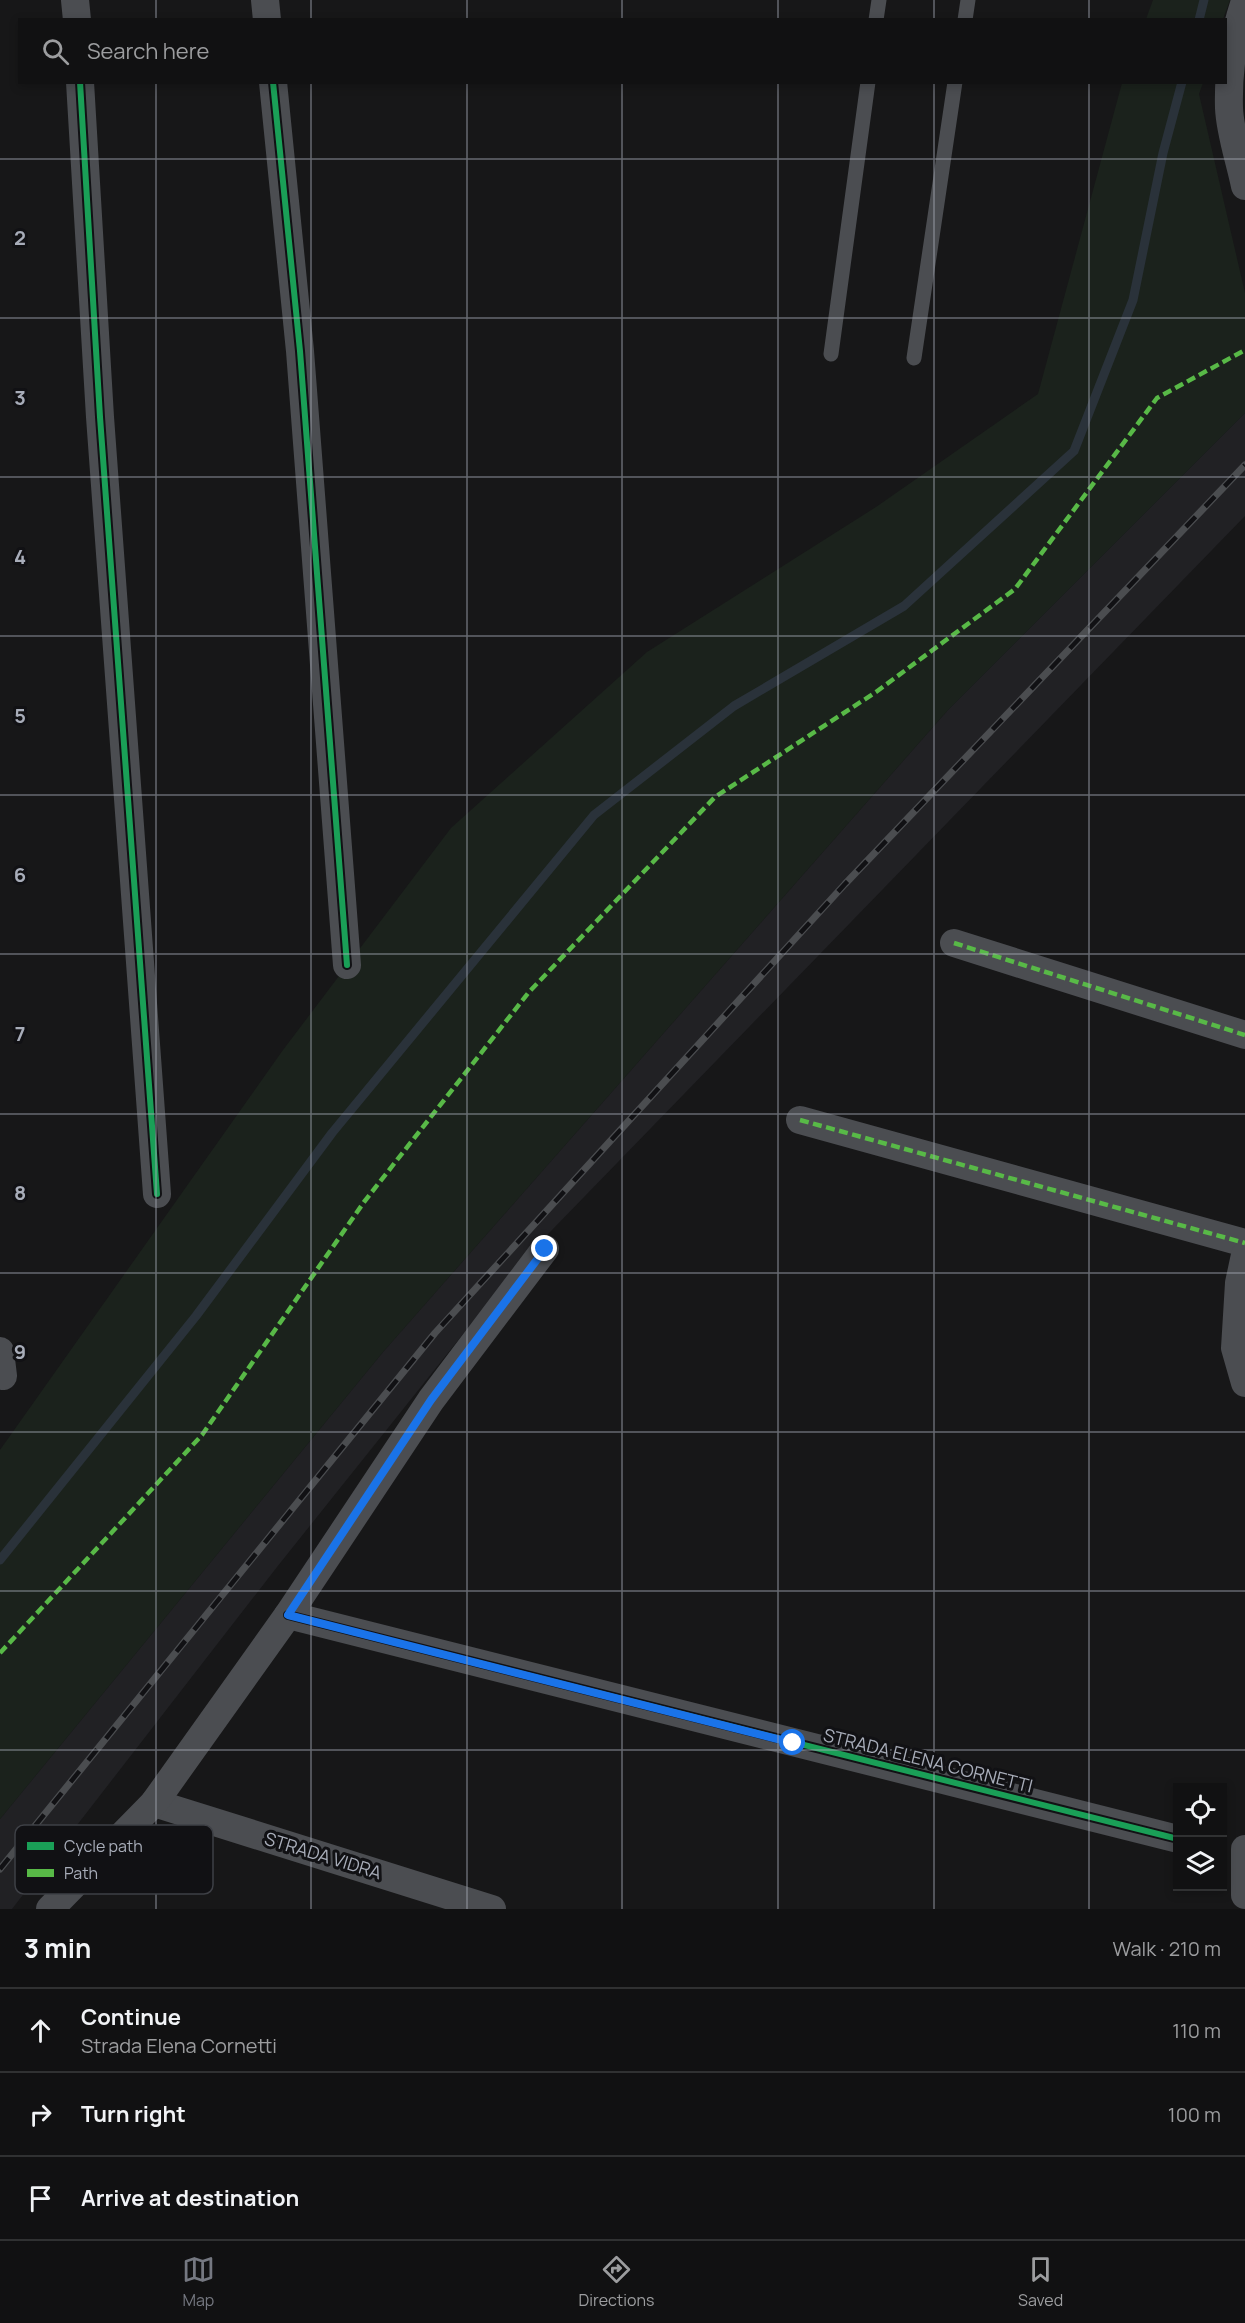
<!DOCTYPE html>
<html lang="en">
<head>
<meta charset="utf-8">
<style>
	body { margin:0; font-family:Manrope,sans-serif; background:#1e1f20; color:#f1f3f6 }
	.controls { position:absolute; right:18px; bottom:18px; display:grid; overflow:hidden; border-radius:0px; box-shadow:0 3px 9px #0003 }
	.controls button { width:54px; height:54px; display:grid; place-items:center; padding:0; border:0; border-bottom:2px solid #303132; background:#111112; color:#f1f3f6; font:30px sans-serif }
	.stop { position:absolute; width:18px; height:18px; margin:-14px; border:4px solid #1a73e8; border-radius:50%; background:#fff }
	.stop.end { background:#1a73e8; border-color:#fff; box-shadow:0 2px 6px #0008 }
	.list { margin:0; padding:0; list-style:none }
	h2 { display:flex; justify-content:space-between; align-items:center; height:78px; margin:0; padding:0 24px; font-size:26px }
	h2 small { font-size:20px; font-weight:400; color:#9c9d9f }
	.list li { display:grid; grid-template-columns:39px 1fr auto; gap:18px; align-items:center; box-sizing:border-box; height:84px; padding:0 24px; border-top:2px solid #303132 }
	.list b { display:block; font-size:22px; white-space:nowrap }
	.list p { margin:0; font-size:20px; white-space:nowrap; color:#9c9d9f }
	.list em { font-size:20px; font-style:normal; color:#9c9d9f }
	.icon { flex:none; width:33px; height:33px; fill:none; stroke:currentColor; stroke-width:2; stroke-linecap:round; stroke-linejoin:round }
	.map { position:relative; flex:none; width:1245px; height:1909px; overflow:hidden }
	.search { position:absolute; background:#111112; box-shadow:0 3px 9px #0003; left:18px; right:18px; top:18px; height:66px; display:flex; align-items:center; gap:15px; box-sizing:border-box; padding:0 21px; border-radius:0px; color:#9c9d9f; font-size:22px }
	.sheet { height:330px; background:#111112 }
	nav { display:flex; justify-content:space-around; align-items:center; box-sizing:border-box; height:84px; border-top:2px solid #303132; background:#111112; font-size:16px; color:#9c9d9f }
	nav a { display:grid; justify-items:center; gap:3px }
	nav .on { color:#757881 }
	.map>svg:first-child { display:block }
</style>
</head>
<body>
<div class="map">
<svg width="1245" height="1909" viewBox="0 0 1245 1909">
	<rect width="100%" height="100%" fill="#171718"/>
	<polygon fill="#212124" points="1245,413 1245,516 519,1264 277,1567 12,1909 0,1909 0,1819 383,1352 947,711"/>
	<g fill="#1b221c">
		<polygon points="1153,0 1230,0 1223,19 1146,19"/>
		<polygon points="1122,83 1203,83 1199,94 1245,293 1245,413 947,711 383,1352 0,1819 0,1450 283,1050 451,828 647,652 876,507 1038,394"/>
	</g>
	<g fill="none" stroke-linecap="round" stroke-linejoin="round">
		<g stroke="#2a323a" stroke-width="9">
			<polyline points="1199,20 1204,0"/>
			<polyline points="0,1560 196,1316 332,1133 594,815 734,706 904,606 1074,451 1133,300 1163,153 1182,82"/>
		</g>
		<g stroke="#4b4d51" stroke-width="15">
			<polyline points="876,20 879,0"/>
			<polyline points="965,20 968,0"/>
			<polyline points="831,354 868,82"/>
			<polyline points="914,358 955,82"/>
		</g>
		<g stroke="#4b4d51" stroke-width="28">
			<polyline points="75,0 77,20"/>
			<polyline points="265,0 267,20"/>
			<path d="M1245,1C1234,34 1228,73 1229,108C1230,133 1240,161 1245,186"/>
			<polyline points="80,82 100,417 157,1194"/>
			<polyline points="273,82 300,351 347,965"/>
			<polyline points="954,943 1245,1035"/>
			<polyline points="800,1120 1245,1243"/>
			<polyline points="1245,1255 1239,1283 1235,1348 1245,1383"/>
			<polyline points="0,1351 3,1376"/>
			<polyline points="288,1615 1178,1839"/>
			<polyline points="154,1803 492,1909"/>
			<polyline points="1245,1849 1245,1895"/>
			<polyline points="50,1909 154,1803 288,1615 431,1400 545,1249"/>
		</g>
		<defs>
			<polyline id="rail" points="0,1869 435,1333 845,884 1245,465"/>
		</defs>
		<use href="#rail" stroke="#4b4d50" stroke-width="7"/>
		<use href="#rail" stroke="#111114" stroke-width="4.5" stroke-dasharray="14" stroke-linecap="butt"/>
		<g stroke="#58b947" stroke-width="4.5" stroke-dasharray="9 4.5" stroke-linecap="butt">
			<polyline points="954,943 1245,1035"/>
			<polyline points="800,1120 1245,1243"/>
			<polyline points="0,1653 202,1435 364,1202 529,992 715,797 876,692 1015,589 1157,398 1245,350"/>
		</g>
		<defs>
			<g id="cycleway">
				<polyline points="80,82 100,417 157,1194"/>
				<polyline points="273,82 300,351 347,965"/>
				<polyline points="288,1615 1178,1839"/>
			</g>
		</defs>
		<use href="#cycleway" stroke="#111114" stroke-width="10"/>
		<use href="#cycleway" stroke="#1a9f57" stroke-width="6"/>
	</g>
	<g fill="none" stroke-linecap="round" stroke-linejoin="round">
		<polyline stroke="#1a73e8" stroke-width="8" points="545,1249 431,1400 288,1615 793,1743"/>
	</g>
	<path fill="none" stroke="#a8adb9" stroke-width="1.5" stroke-opacity="0.55" d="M156,0V20M311,0V20M467,0V20M622,0V20M778,0V20M934,0V20M1089,0V20M156,82V1909M311,82V1909M467,82V1909M622,82V1909M778,82V1909M934,82V1909M1089,82V1909M0,159H1245M0,318H1245M0,477H1245M0,636H1245M0,795H1245M0,954H1245M0,1114H1245M0,1273H1245M0,1432H1245M0,1591H1245M0,1750H1245"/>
	<g text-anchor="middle" stroke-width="6" stroke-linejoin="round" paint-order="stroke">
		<g font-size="18" fill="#a8adb9" stroke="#111114">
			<text transform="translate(928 1761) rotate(14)" y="6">STRADA ELENA CORNETTI</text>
			<text transform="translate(323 1856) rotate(17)" y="6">STRADA VIDRA</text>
		</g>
	</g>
	<rect x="15" y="1825" width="198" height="69" rx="9" fill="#111114" stroke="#3e4046" stroke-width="1.5"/>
	<rect x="27" y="1842" width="27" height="8" fill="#1a9f57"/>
	<rect x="27" y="1869" width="27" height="8" fill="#58b947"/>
	<g font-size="16" fill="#a8adb9">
		<text x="64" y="1852">Cycle path</text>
		<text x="64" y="1879">Path</text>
	</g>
	<g font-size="20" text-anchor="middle" font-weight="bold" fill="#a8adb9" stroke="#111114" stroke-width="6" stroke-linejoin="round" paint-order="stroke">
		<text x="20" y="245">2</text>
		<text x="20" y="405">3</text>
		<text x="20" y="564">4</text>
		<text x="20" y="723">5</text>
		<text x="20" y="882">6</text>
		<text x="20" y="1041">7</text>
		<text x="20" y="1200">8</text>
		<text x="20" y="1359">9</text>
	</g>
</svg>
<div class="controls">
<button><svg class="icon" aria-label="locate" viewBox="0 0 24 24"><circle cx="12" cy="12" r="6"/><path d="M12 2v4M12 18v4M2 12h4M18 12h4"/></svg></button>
<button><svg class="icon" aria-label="layers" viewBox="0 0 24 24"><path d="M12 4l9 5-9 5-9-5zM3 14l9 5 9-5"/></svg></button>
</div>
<div class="stop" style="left:793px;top:1743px"></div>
<div class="stop end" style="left:545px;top:1249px"></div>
<div class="search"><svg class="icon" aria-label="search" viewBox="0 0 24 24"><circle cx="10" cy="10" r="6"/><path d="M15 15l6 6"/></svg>Search here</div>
</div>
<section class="sheet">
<h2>3 min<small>Walk · 210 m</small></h2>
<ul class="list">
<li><svg class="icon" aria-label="ahead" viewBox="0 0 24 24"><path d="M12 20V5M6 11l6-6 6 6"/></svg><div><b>Continue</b><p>Strada Elena Cornetti</p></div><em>110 m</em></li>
<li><svg class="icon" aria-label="right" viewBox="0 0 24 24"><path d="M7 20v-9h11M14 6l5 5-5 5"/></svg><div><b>Turn right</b></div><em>100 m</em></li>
<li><svg class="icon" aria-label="arrive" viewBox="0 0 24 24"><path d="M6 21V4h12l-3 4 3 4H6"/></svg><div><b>Arrive at destination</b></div></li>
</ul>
</section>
<nav>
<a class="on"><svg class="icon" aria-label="map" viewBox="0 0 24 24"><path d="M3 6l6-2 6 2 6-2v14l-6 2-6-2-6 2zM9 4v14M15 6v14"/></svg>Map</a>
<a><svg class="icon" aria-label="directions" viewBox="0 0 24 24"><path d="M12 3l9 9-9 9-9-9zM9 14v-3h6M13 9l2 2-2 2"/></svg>Directions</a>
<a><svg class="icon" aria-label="saved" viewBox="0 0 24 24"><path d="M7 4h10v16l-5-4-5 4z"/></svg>Saved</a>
</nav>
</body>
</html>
